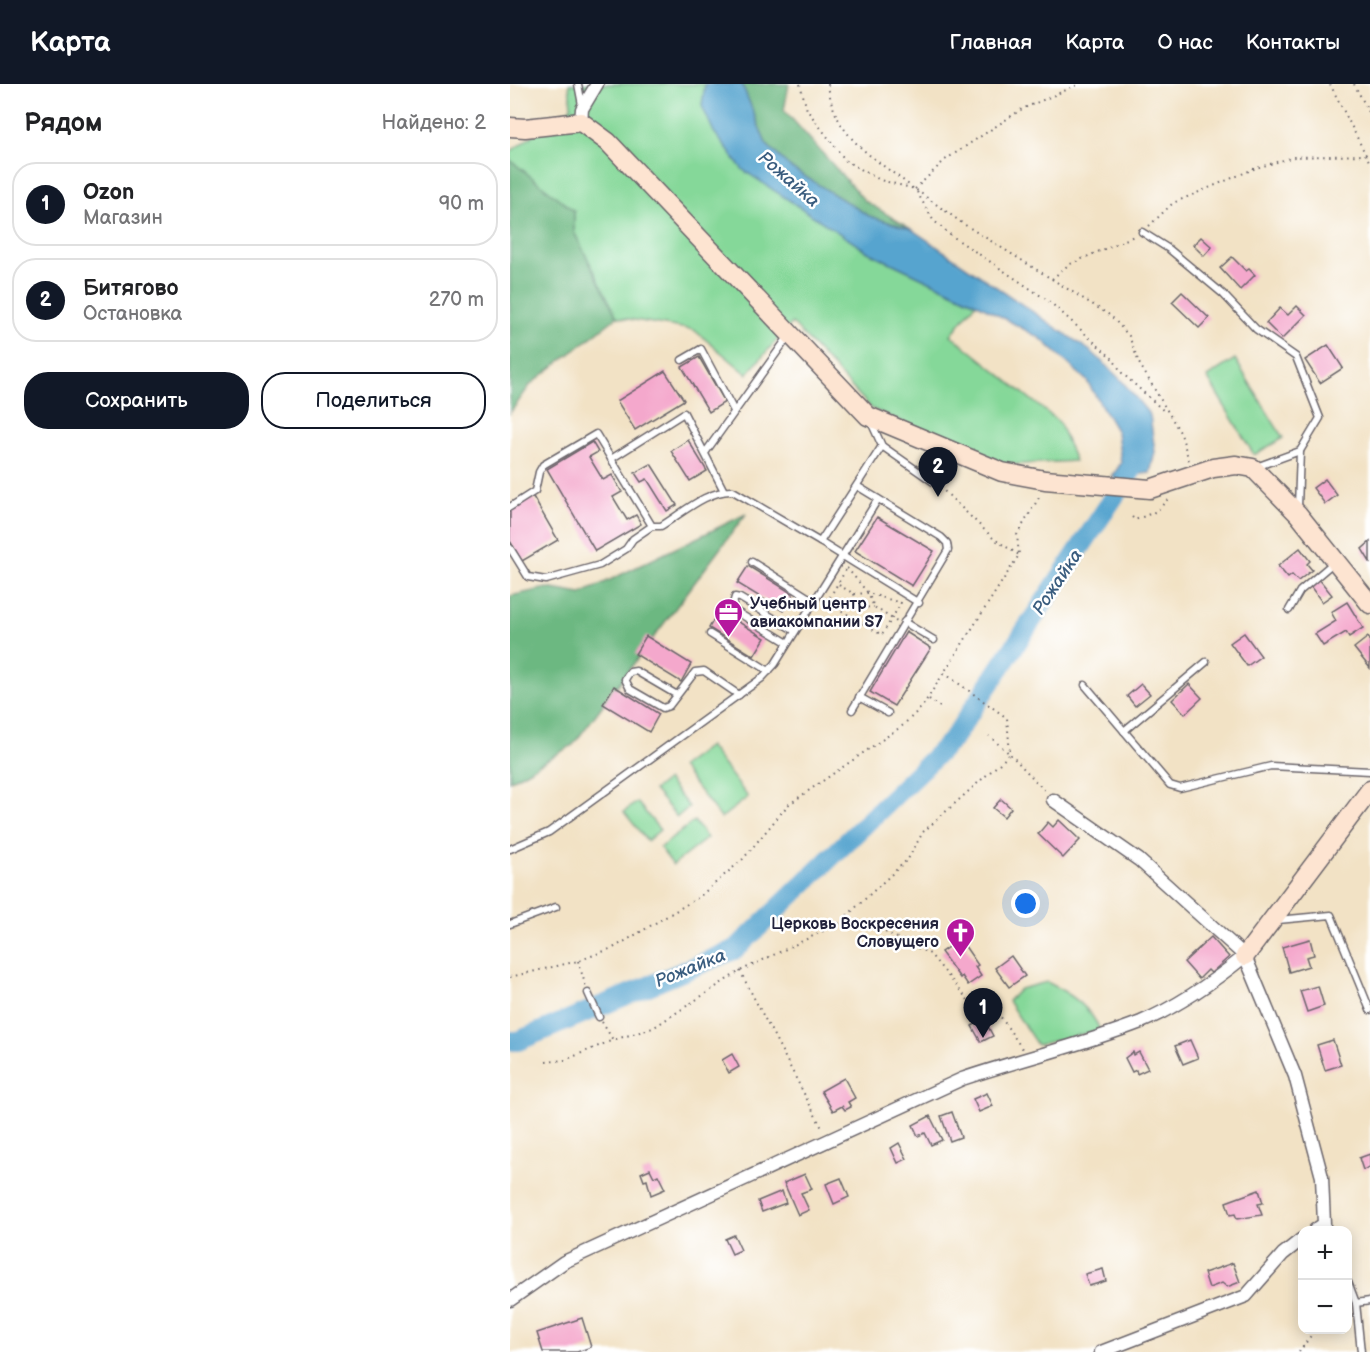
<!DOCTYPE html>
<html lang="ru">
<head>
<meta charset="utf-8">
<style>
	body { margin:0; font-family:"Balsamiq Sans",sans-serif; background:#f6f6f6; color:#202124 }
	.controls { position:absolute; right:18px; bottom:18px; display:grid; overflow:hidden; border-radius:12px; box-shadow:0 3px 15px #0003 }
	.controls button { width:54px; height:54px; display:grid; place-items:center; padding:0; border:0; border-bottom:2px solid #e0e0e0; background:#fff; color:#202124; font:30px sans-serif }
	.you { position:absolute; left:516px; top:820px; width:21px; height:21px; margin:-15px; border:4px solid #fff; border-radius:50%; background:#1a73e8; box-shadow:0 0 0 9px #1a73e833 }
	.badge { display:grid; place-items:center; width:39px; height:39px; border-radius:50%; background:#111827; color:#fff; font-size:20px; font-weight:700 }
	.pin { position:absolute; translate:-50% -50px; filter:drop-shadow(0 2px 3px #0008) }
	.pin::after { content:''; position:absolute; top:32px; width:21px; height:18px; background:inherit; clip-path:polygon(0 0,100% 0,50% 100%) }
	.list { margin:0; padding:0; list-style:none }
	h2 { display:flex; justify-content:space-between; align-items:center; height:78px; margin:0; padding:0 24px; font-size:26px }
	h2 small { font-size:20px; font-weight:400; color:#757577 }
	.list li { display:grid; grid-template-columns:39px 1fr auto; gap:18px; align-items:center; box-sizing:border-box; height:84px; margin:0 12px 12px; padding:0 12px; border:2px solid #e0e0e0; border-radius:24px }
	.list b { display:block; font-size:22px; white-space:nowrap }
	.list p { margin:0; font-size:20px; white-space:nowrap; color:#757577 }
	.list em { font-size:20px; font-style:normal; color:#757577 }
	.actions { display:flex; gap:12px; padding:18px 24px }
	.actions a { flex:1; padding:14px 0; border:2px solid #111827; border-radius:24px; text-align:center; font-size:21px; color:#111827 }
	.actions .main { background:#111827; color:#fff }
	.map { position:relative; flex:none; width:860px; height:1268px; overflow:hidden }
	header { display:flex; align-items:center; gap:36px; box-sizing:border-box; height:84px; padding:0 30px; background:#111827; color:#fff }
	header strong { font-size:28px }
	nav { display:flex; gap:33px; margin-inline-start:auto; font-size:21px }
	main { display:flex }
	aside { flex:1; background:#fff }
	.map>svg:first-child { display:block }
</style>
</head>
<body>
<header>
<strong>Карта</strong>
<nav><a>Главная</a><a>Карта</a><a>О нас</a><a>Контакты</a></nav>
</header>
<main>
<aside>
<h2>Рядом<small>Найдено: 2</small></h2>
<ul class="list">
<li><span class="badge">1</span><div><b>Ozon</b><p>Магазин</p></div><em>90 m</em></li>
<li><span class="badge">2</span><div><b>Битягово</b><p>Остановка</p></div><em>270 m</em></li>
</ul>
<div class="actions"><a class="main">Сохранить</a><a>Поделиться</a></div>
</aside>
<div class="map">
<svg width="860" height="1268" viewBox="0 0 860 1268">
	<rect width="100%" height="100%" fill="#fff"/>
	<filter id="ink" filterUnits="userSpaceOnUse"><feTurbulence type="fractalNoise" baseFrequency=".0167" numOctaves="2"/><feDisplacementMap in="SourceGraphic" scale="12" xChannelSelector="R" yChannelSelector="G"/><feConvolveMatrix kernelMatrix="1 2 1 2 8 2 1 2 1" color-interpolation-filters="sRGB"/></filter>
	<filter id="wash" filterUnits="userSpaceOnUse"><feTurbulence type="fractalNoise" baseFrequency=".008" numOctaves="4" result="noise"/><feDisplacementMap in="SourceGraphic" scale="24" xChannelSelector="R" yChannelSelector="G"/><feGaussianBlur stdDeviation="1.35" result="paint"/><feColorMatrix in="noise" values="0 0 0 0 0 0 0 0 0 0 0 0 0 0 0 0 0 1.4 0 .05"/><feComposite in="paint" operator="in"/></filter>
	<g filter="url(#wash)">
		<rect width="100%" height="100%" fill="#f2e2c5"/>
		<g fill="#85d899" stroke="#547d6a" stroke-width="1.5">
			<polygon points="59,0 195,0 192,22 308,134 358,168 466,219 441,251 549,338 565,377 495,381 362,325 282,239 237,290 184,246 107,233 64,148 64,127 0,76 0,68 61,23"/>
			<polygon points="725,275 773,354 744,371 697,293"/>
			<polygon points="199,662 238,713 211,734 171,683"/>
			<polygon points="157,696 179,723 167,733 144,706"/>
			<polygon points="127,718 150,746 137,757 114,728"/>
			<polygon points="184,737 197,754 163,781 150,764"/>
			<path d="M537,898C559,909 580,922 590,946L527,961L498,917L510,905Z"/>
		</g>
		<g fill="#6cb881" stroke="#476d5e" stroke-width="1.5">
			<polygon points="232,0 279,0 274,26 355,117 401,145 359,132 281,84 256,60"/>
			<polygon points="0,76 64,127 64,148 107,233 21,300 0,329"/>
			<polygon points="236,430 63,661 0,697 0,512 37,504 71,510"/>
		</g>
		<polygon fill="#56a4cf" stroke="#3c6385" stroke-width="1.5" points="195,0 232,0 256,60 281,84 359,132 401,145 582,268 611,296 640,331 645,368 640,389 602,393 611,379 607,348 577,297 530,254 466,219 358,168 233,86 204,48 192,22"/>
		<g fill="none" stroke-linecap="round" stroke-linejoin="round">
			<polyline stroke="#56a4cf" stroke-width="20" points="0,957 8,957 226,865 442,656 626,380 623,367"/>
		</g>
		<g id="blocks">
			<g fill="#f4a8cc">
				<polygon points="691,153 702,163 694,172 683,161"/>
				<polygon points="722,173 736,187 739,185 745,191 730,206 710,184"/>
				<polygon points="672,208 699,234 689,244 662,218"/>
				<polygon points="787,222 796,231 772,255 756,239 770,224 778,231"/>
				<polygon points="818,261 833,284 810,299 795,276"/>
				<polygon points="189,273 215,318 199,328 172,283"/>
				<polygon points="155,287 174,316 125,346 107,317"/>
				<polygon points="178,356 197,387 180,397 161,367"/>
				<polygon points="82,358 88,368 79,373 93,396 102,391 112,408 103,413 117,436 126,431 131,440 85,467 37,385"/>
				<polygon points="141,380 167,421 157,427 137,395 131,398 125,389"/>
				<polygon points="815,395 827,411 815,420 803,404"/>
				<polygon points="22,411 48,456 12,477 0,457 0,424"/>
				<polygon points="367,433 424,467 402,502 345,467"/>
				<polygon points="860,458 860,478 852,465"/>
				<polygon points="790,464 800,477 797,480 802,486 788,497 782,491 778,494 768,482"/>
				<polygon points="238,482 283,510 273,527 227,499"/>
				<polygon points="809,495 822,511 812,518 800,502"/>
				<polygon points="837,518 853,544 839,553 836,548 813,562 805,550 826,537 821,528"/>
				<polygon points="209,526 255,554 244,572 199,544"/>
				<polygon points="396,548 421,564 384,622 360,608"/>
				<polygon points="734,549 751,572 737,582 720,559"/>
				<polygon points="136,552 181,580 171,598 125,570"/>
				<polygon points="858,553 860,556 860,584 844,564"/>
				<polygon points="631,600 640,610 625,622 617,612"/>
				<polygon points="679,600 692,614 675,630 662,616"/>
				<polygon points="104,602 149,630 139,648 93,620"/>
				<polygon points="491,715 501,724 494,733 483,724"/>
				<polygon points="549,736 570,756 553,774 528,750 538,738 543,743"/>
				<polygon points="701,853 719,873 701,889 698,886 689,895 674,878"/>
				<polygon points="450,855 468,881 465,883 471,892 458,901 452,892 450,894 431,868"/>
				<polygon points="800,855 804,871 796,873 799,882 779,888 772,863"/>
				<polygon points="501,872 515,892 499,903 485,884"/>
				<polygon points="808,902 814,922 797,928 790,907"/>
				<polygon points="474,935 483,952 471,958 462,942"/>
				<polygon points="680,956 688,974 673,980 665,962"/>
				<polygon points="823,956 831,981 815,986 807,961"/>
				<polygon points="623,968 624,971 629,968 638,985 627,990 626,986 622,988 615,974"/>
				<polygon points="222,970 229,983 219,989 212,976"/>
				<polygon points="334,994 345,1014 338,1018 341,1023 335,1026 332,1022 323,1027 311,1007"/>
				<polygon points="477,1009 483,1022 469,1028 463,1015"/>
				<polygon points="442,1028 451,1053 440,1057 431,1032"/>
				<polygon points="420,1032 432,1056 421,1061 415,1049 408,1052 403,1041"/>
				<polygon points="389,1059 397,1075 388,1079 381,1064"/>
				<polygon points="860,1070 860,1083 853,1086 849,1074"/>
				<polygon points="140,1085 144,1093 148,1091 155,1105 141,1111 137,1096 134,1097 131,1089"/>
				<polygon points="295,1090 302,1105 291,1109 299,1126 288,1131 274,1099"/>
				<polygon points="331,1094 339,1113 324,1120 316,1100"/>
				<polygon points="749,1106 753,1119 748,1120 752,1131 727,1135 725,1130 720,1131 716,1118"/>
				<polygon points="272,1107 276,1119 252,1128 248,1117"/>
				<polygon points="224,1151 231,1166 222,1170 215,1155"/>
				<polygon points="723,1179 730,1198 717,1203 712,1199 699,1204 694,1189"/>
				<polygon points="593,1185 596,1197 579,1202 575,1190"/>
				<polygon points="72,1234 81,1263 67,1268 33,1268 27,1249"/>
			</g>
		</g>
	</g>
	<g filter="url(#ink)">
		<use href="#blocks" fill-opacity="0" stroke="#6b656b" stroke-width="1.5"/>
		<g fill="none" stroke-linecap="round" stroke-linejoin="round">
			<defs>
				<g id="lane">
					<polyline points="68,0 72,21"/>
					<polyline points="632,148 659,165 713,210 746,245 786,273 810,334 790,367 746,383"/>
					<polyline points="172,276 191,265 224,327"/>
					<polyline points="361,338 372,362 425,399"/>
					<polyline points="195,369 278,253"/>
					<polyline points="101,375 174,329 214,407"/>
					<path d="M0,423L25,407L29,388L33,381L86,350L142,442H151C171,430 199,405 223,407L310,458L372,362"/>
					<polyline points="788,423 790,367"/>
					<polyline points="310,458 409,519"/>
					<polyline points="0,464 18,493 36,496 90,481 116,465 123,455 142,442"/>
					<polyline points="242,478 304,517"/>
					<polyline points="779,526 790,507 823,479"/>
					<polyline points="394,538 424,556"/>
					<polyline points="200,550 259,587"/>
					<polyline points="278,559 227,528 222,523 225,513 230,514 285,547"/>
					<polyline points="575,601 660,701 670,704 761,682 860,687"/>
					<polyline points="167,611 126,587 120,588 115,595 120,605 153,624 159,622 185,588 194,587 229,611"/>
					<polyline points="349,613 378,629"/>
					<polyline points="342,626 438,466 437,459 431,453 347,402"/>
					<polyline points="614,647 696,578"/>
					<polyline points="0,765 39,748 252,594 265,580 368,415"/>
					<polyline points="768,836 821,831 860,926"/>
					<polyline points="0,840 46,823"/>
					<polyline points="78,909 89,933"/>
					<polyline points="838,1198 846,1219 851,1268"/>
					<polyline points="846,1219 860,1217"/>
				</g>
				<g id="street">
					<polyline points="71,38 72,25 87,0"/>
					<polyline points="543,716 629,776 735,872 785,992 812,1093 814,1140 805,1146"/>
					<path d="M0,1216L54,1178L452,995C511,975 572,961 631,938C669,922 703,898 735,872"/>
					<polyline points="591,1268 736,1212 773,1170 792,1155"/>
				</g>
				<g id="secondary">
					<polyline points="0,43 15,44 71,38 98,58 358,332 492,388 535,396 640,405 703,384 726,381 743,384 788,430 860,520"/>
					<polyline points="735,872 860,706"/>
				</g>
			</defs>
			<use href="#lane" stroke="#6b656b" stroke-width="9"/>
			<use href="#street" stroke="#6b656b" stroke-width="15"/>
			<use href="#secondary" stroke="#6b656b" stroke-width="21"/>
			<g stroke="#6b656b" stroke-width="2" stroke-dasharray="1.5 4.5" stroke-linecap="butt">
				<polyline points="290,0 297,26 336,77 370,96 405,105 452,139 601,232 619,252 629,279 671,350 679,377"/>
				<path d="M318,0C324,55 364,73 403,104"/>
				<polyline points="820,0 860,79"/>
				<polyline points="844,0 860,30"/>
				<polyline points="405,105 435,76 512,25 570,0"/>
				<polyline points="407,108 423,136 442,152 540,218 603,275 612,289 654,327"/>
				<polyline points="639,142 663,119 746,84 784,73 855,71 860,68"/>
				<polyline points="542,195 558,181 624,152"/>
				<polyline points="427,391 432,379"/>
				<polyline points="430,403 484,455 509,471"/>
				<polyline points="622,433 625,436 647,427 658,415"/>
				<polygon points="337,484 358,509 391,519 372,551 317,518"/>
				<polyline points="329,501 344,510 358,509 364,523 387,538"/>
				<polyline points="344,510 348,524 364,523"/>
				<polyline points="434,589 497,634 500,670 537,709"/>
				<polyline points="419,615 430,623"/>
				<polyline points="328,840 373,847 420,870 458,916 482,920 513,966"/>
				<polyline points="68,877 76,903"/>
				<polyline points="230,887 313,1046"/>
				<polyline points="0,893 68,877 105,863 189,813 233,775 278,721 392,642 412,623 509,471 507,451 531,410"/>
				<polyline points="92,938 103,956 143,944 230,887 328,840 398,775 413,748 500,670 479,652"/>
				<polyline points="36,978 55,976 103,956"/>
				<polyline points="789,1268 805,1246"/>
			</g>
			<use href="#lane" stroke="#fff" stroke-width="6"/>
			<use href="#street" stroke="#fff" stroke-width="12"/>
			<use href="#secondary" stroke="#fde4d1" stroke-width="18"/>
		</g>
	</g>
	<defs>
		<symbol id="office-pin" viewBox="-11 -11 22 30"><path d="M0 17L-7.5 6A9.5 9.5 0 1 1 7.5 6Z" fill="#b5179e" stroke="#fff"/><path d="M-6-3h4V-5.5h4V-3h4V5H-6ZM-1-4.5V-3h2v-1.5ZM-6 0V1H6V0Z" fill="#fff"/></symbol>
		<symbol id="church-pin" viewBox="-11 -11 22 30"><path d="M0 17L-7.5 6A9.5 9.5 0 1 1 7.5 6Z" fill="#b5179e" stroke="#fff"/><path d="M-1.2-6h2.4v3.5h3.3v2.4h-3.3V6h-2.4V-.1h-3.3v-2.4h3.3Z" fill="#fff"/></symbol>
	</defs>
	<g fill-rule="evenodd">
		<use href="#office-pin" x="202" y="512" width="33" height="45"/>
		<use href="#church-pin" x="434" y="832" width="33" height="45"/>
	</g>
	<g text-anchor="middle" stroke-width="5" stroke-linejoin="round" paint-order="stroke">
		<g font-size="16" font-weight="bold" fill="#22223b" stroke="#fff" text-anchor="start">
			<text x="240" y="525">Учебный центр<tspan x="240" dy="18">авиакомпании S7</tspan></text>
			<text x="429" y="845" text-anchor="end">Церковь Воскресения<tspan x="429" dy="18">Словущего</tspan></text>
		</g>
		<g font-size="18" font-style="italic" fill="#395c7e" stroke="#fff">
			<text transform="translate(279 95) rotate(41)" y="6">Рожайка</text>
			<text transform="translate(547 498) rotate(-56)" y="6">Рожайка</text>
			<text transform="translate(180 884) rotate(-22)" y="6">Рожайка</text>
		</g>
	</g>
</svg>
<div class="controls">
<button>+</button>
<button>−</button>
</div>
<div class="you"></div>
<div class="pin badge" style="left:473px;top:954px">1</div>
<div class="pin badge" style="left:428px;top:413px">2</div>
</div>
</main>
</body>
</html>
